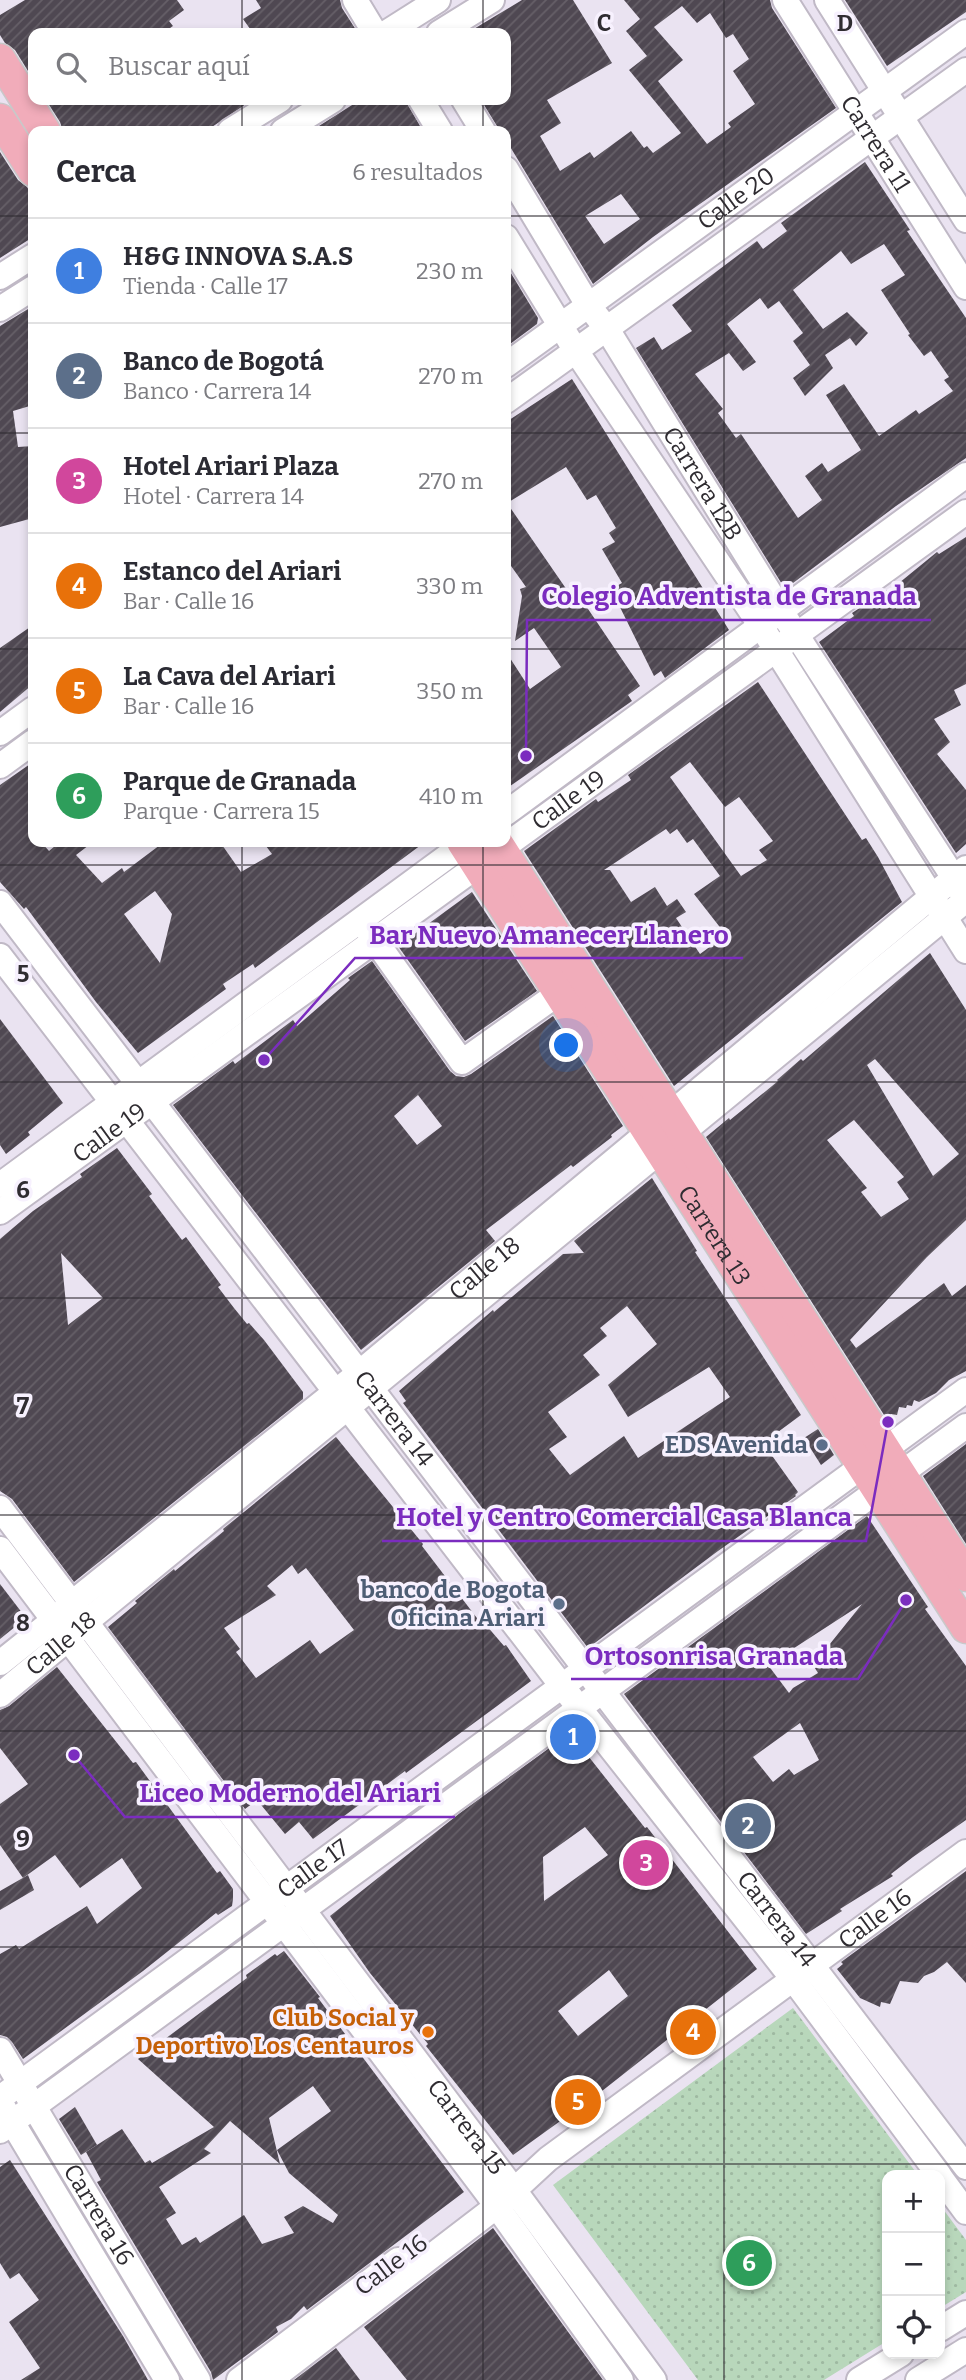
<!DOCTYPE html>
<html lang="es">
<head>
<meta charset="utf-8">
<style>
	body { margin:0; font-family:Bitter,serif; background:#f2f2f3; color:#2b2b33 }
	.controls { position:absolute; right:21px; bottom:21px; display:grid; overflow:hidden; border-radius:14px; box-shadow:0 4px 10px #0003 }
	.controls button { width:63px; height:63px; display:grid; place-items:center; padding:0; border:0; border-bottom:2px solid #e1e1e2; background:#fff; color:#2b2b33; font:35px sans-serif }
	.you { position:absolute; left:567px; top:1046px; width:24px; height:24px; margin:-18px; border:5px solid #fff; border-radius:50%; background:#1a73e8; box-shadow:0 0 0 10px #1a73e833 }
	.badge { display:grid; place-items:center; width:46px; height:46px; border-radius:50%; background:#0f766e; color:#fff; font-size:23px; font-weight:700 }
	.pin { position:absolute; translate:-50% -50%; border:4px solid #fff; box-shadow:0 2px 7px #0006 }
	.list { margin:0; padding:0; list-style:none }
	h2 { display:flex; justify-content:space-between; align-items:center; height:91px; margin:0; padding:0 28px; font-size:30px }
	h2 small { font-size:23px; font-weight:400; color:#7c7c81 }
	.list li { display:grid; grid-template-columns:46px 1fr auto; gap:21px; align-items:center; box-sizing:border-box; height:105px; padding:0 28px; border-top:2px solid #e1e1e2 }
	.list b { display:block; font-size:26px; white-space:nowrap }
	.list p { margin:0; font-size:23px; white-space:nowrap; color:#7c7c81 }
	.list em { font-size:23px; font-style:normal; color:#7c7c81 }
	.icon { flex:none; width:38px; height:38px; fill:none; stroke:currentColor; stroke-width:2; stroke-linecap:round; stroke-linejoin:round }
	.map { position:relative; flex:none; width:966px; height:2380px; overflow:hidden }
	.search { position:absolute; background:#fff; box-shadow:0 4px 10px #0003; left:28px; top:28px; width:483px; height:77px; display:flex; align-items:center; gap:18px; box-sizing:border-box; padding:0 24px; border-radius:14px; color:#7c7c81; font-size:26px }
	.panel { position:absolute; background:#fff; box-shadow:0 4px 10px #0003; left:28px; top:126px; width:483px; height:721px; border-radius:14px }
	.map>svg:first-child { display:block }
</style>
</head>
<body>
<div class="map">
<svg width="966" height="2380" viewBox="0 0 966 2380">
	<defs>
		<pattern id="park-dots" width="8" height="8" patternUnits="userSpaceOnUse" patternTransform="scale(1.75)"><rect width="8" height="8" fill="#b8d7bb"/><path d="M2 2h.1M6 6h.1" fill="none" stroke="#9eb9a1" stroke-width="1.8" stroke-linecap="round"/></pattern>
		<pattern id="building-hatch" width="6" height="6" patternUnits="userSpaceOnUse" patternTransform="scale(1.75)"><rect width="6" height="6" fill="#4f4852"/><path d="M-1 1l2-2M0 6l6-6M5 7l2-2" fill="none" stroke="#666068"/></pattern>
	</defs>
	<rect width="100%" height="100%" fill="#eae3f1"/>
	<g fill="url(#park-dots)">
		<polygon points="793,2008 918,2175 887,2175 887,2341 824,2380 698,2380 553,2185"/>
		<polygon points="940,2205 966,2240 966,2292 940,2308"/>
	</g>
	<g fill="url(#building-hatch)" fill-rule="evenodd">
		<polygon points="25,0 177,0 184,10 169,21 173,26 163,33 33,33 33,79 15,50 5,43 0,35 0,15"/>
		<polygon points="256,0 340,0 342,8 358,33 253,33 243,19 261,8"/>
		<path d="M522,0H573L612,63L547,100L561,123L540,136L560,171L590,152L594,158L631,131L644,148L647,146L653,153L681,133L629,70L647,56L626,31L640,19L624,0H770L772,8L836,108L653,237L593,284L506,140V131H500L481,100H506V33H467ZM682,6L697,23L710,13L726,38L733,34L749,59L733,71L755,104L728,123L731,127L707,144L658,81L683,60L654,27ZM621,194L640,219L604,244L585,216Z"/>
		<polygon points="845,0 966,0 966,12 887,66"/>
		<polygon points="46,100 252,100 206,131 63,131 60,122"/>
		<polygon points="360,100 405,100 423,131 311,131"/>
		<polygon points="0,152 18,180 27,187 33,197 33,237 0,258"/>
		<path d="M865,162L910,230L907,231L966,318V458L896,506L785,589L636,348L654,337L662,350L692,331L672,305L757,241L763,249L787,231L781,223ZM884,244L905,275L881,290L910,334L908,335L924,356L931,351L949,377L944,380L953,391L919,414L916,410L879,436L844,384L826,395L861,450L828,472L822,463L805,476L822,500L798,518L741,434L736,438L718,413L723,409L695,374L729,353L743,371L756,362L727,324L760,298L768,309L779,301L803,333L793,341L810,365L793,378L805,396L833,368L825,355L850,338L856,346L868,333L847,312L823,329L793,290L841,251L851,264Z"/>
		<polygon points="506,265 538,318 537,324 506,347"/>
		<polygon points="33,306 33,405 13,411 18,447 33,446 33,518 0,527 0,326"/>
		<polygon points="572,379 729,630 665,678 661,671 654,676 611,589 622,583 602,549 615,542 609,533 616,528 596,495 587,500 566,467 507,503 578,606 584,603 640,686 628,695 632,701 506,789 506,652 530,689 561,667 534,628 515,641 522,596 520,589 526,587 506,559 506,422"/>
		<polygon points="966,537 966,684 954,690 961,705 934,719 950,742 937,754 966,790 966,844 956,853 819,642 854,616 852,613 887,590 888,592 937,552 939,554"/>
		<polygon points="33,625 33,684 0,712 0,648"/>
		<path d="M758,682L862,840L866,838L878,857L902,902L674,1086L524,851L596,799L598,802L631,780L628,775ZM690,762L725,807L739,797L773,841L759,850L767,860L741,876L670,777ZM666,829L670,834L677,829L687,843L693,839L720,876L694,894L726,935L700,954L676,918L686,912L677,899L667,906L655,887L631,902L610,870H604Z"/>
		<path d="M33,762V842H41L49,851L60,842H93L76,855L102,883L122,868L124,872L164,842H220L241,872L272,854L263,842H425L255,968L253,964L223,984L226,989L138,1053L96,1002L26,907L24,909L0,882V785ZM155,891L172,914L160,963L124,914Z"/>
		<polygon points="472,892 537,991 465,1041 398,946"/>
		<path d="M930,953L966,1010V1220L927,1257L850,1340L856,1348L944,1283L952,1296L966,1285V1371L949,1380L936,1393L919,1402L914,1400L912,1406L907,1405L906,1408L899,1407L897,1415L891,1414L890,1419L886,1418L706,1137L729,1118L730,1120L766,1091L778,1081L777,1080L801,1059L803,1061ZM875,1059L959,1154L933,1176L867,1065ZM854,1120L904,1177L897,1182L909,1199L881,1217L861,1192L867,1188L827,1140Z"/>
		<path d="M372,961L450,1071L456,1076L464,1077L471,1074L553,1016L623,1126L611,1135L612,1137L573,1167L571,1165L486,1230L495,1241L361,1350L173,1105L233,1061L235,1064L293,1020L297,1026L350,980L348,978ZM418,1095L442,1126L417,1145L394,1116Z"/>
		<polygon points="0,1019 63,1103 28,1132 30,1135 6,1154 0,1145"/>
		<path d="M117,1148L152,1194L149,1196L182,1240L186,1237L221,1285L218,1287L234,1308L247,1324L249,1323L264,1340L303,1392V1399L74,1582L12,1499L0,1491V1239L33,1211L82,1177L80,1174ZM61,1253L103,1298L68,1325Z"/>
		<path d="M652,1178L697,1251L695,1252L801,1415L763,1443L798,1492L795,1495L796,1496L718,1551L588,1648L403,1403L406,1401L399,1391L493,1310L494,1312L563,1254L584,1253L574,1241ZM627,1306L657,1344L608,1385L628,1417L709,1367L730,1397L638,1458L624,1436L570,1475L549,1449L567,1437L548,1412L600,1375L583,1355L607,1336L600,1328Z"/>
		<polygon points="818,1429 834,1455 821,1465 804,1438"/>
		<path d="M336,1437L423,1544L422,1546L483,1626L486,1625L504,1646L506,1645L531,1681L406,1773L405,1771L313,1839L299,1822L285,1834L257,1800L245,1809L108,1627L137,1603L135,1601L174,1569L175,1571L224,1531L223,1529ZM292,1565L298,1574L306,1568L354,1630L320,1654L310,1640L256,1678L236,1652L240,1649L224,1628L276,1595L267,1586Z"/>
		<polygon points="966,1444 966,1544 923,1476"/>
		<path d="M867,1516L928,1607L925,1609L966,1666V1820L913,1857L891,1874L893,1876L840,1909L842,1911L806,1934L624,1694ZM862,1604L813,1665L818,1673L793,1688L789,1693L768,1665ZM800,1723L819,1760L794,1775L789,1769L773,1782L753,1757Z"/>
		<polygon points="0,1584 26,1618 0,1639"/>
		<polygon points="57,1667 133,1763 136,1762 217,1873 220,1871 233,1889 233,1899 232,1906 218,1915 216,1913 143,1971 23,2059 12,2042 7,2037 0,2035 0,1954 16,1945 19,1949 87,1906 97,1924 142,1888 122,1858 80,1888 55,1855 23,1878 0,1845 0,1804 28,1784 0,1748 0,1710 9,1706"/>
		<path d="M570,1733L645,1828L647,1827L757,1969L602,2091L513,2155L426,2046L428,2044L370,1973L330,1916L460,1813ZM585,1827L608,1855L544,1901L543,1857ZM609,1970L628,1996L578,2036L558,2011Z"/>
		<polygon points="966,1871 966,1983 947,1962 934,1972 924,1976 918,1983 900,1981 890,2004 881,2002 880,2007 860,1998 837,1969 843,1964 841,1962"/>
		<polygon points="28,1875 34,1890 0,1910 0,1891"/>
		<path d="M284,1951L320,1997L318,1998L464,2192L307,2310L304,2306L291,2319L276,2327L278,2332L213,2380L211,2372L97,2182L101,2180L86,2152L122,2129L145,2163L150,2160L152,2163L214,2127L138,2059L247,1978L246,1975L275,1954L277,1956ZM313,2086L331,2111L277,2150L289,2173L338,2215L333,2223L303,2206L284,2217L294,2233L262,2244L244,2215L200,2243L196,2237L182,2245L166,2219L176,2213L159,2187L211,2153L204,2149L230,2121L280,2164L269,2118Z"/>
		<polygon points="75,2107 97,2145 81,2155 59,2119"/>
		<polygon points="10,2160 123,2336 148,2380 21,2380 40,2368 9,2322 39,2300 19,2273 10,2279 0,2263 0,2167"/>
		<polygon points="493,2228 516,2260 603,2380 407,2380 364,2327"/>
		<polygon points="336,2348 360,2380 294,2380"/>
	</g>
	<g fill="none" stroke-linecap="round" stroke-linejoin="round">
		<defs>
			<g id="minor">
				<polyline points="355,0 375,33"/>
				<path id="s1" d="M785,0L966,287"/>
				<polyline points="827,0 966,220"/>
				<polyline points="386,33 438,0"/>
				<polyline points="439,33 492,0"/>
				<polyline points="421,100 440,131"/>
				<polyline points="464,100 483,131"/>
				<polyline points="230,131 280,100"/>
				<polyline points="283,131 333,100"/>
				<path id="s2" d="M506,169L588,305L607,329L781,611L954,878L960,890"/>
				<polyline points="506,237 576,351 761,626 966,951"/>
				<polyline points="0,277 33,256"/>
				<polyline points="0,309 33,288"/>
				<path id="s3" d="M506,365L966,32"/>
				<polyline points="506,401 966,70"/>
				<polyline points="0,733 33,709"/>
				<polyline points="0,766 33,742"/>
				<polyline points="506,813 966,475"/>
				<path id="s4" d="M0,903L966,2167"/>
				<polyline points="367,929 462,1062 559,993"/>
				<polyline points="0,956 562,1686 793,1979 939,2175"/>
				<polyline points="0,1185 467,842"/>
				<path id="s5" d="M0,1212L966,512"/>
				<path id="s6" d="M0,1508L514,2190L654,2380"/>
				<polyline points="0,1549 488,2194 621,2380"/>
				<path id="s7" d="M0,1663L54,1620L72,1603L359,1373L966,868"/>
				<path id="s8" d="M0,1695L68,1639L86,1622L966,900"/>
				<path id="s9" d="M0,2050L198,2380"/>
				<path id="s10" d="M0,2098L966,1390"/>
				<polyline points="3,2107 167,2380"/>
				<polyline points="0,2131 966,1426"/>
				<polyline points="940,2177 966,2212"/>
				<polyline points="940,2329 966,2313"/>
				<polyline points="239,2380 398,2260"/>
				<path id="s11" d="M270,2380L497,2206L548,2159L966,1852"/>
				<polyline points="859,2380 901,2354"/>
				<polyline points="918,2380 966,2350"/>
			</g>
			<g id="major">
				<polyline points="0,59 45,131"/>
				<polyline points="0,119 33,171"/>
				<path id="s12" d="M462,842L966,1628"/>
				<polyline points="497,842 966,1576"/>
			</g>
		</defs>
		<use href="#minor" stroke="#c0b9c6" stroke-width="28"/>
		<use href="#major" stroke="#c9c8c9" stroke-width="33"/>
		<use href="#minor" stroke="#fff" stroke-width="24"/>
		<use href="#major" stroke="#f1acba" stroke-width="30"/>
	</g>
	<path fill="none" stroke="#2f2c31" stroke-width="2" stroke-opacity="0.55" d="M242,0V33M483,0V33M724,0V2380M242,100V131M483,100V131M0,216H33M506,216H966M0,433H33M506,433H966M0,649H33M506,649H966M242,842V2380M483,842V2380M0,865H966M0,1082H966M0,1298H966M0,1515H966M0,1731H966M0,1947H966M0,2164H966"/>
	<g fill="#5c6f8a" stroke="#f7f1fe" stroke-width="2.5">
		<circle cx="822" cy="1445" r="7"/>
		<circle cx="559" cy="1604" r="7"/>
	</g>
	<circle fill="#e8710a" stroke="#f7f1fe" stroke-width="2.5" cx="428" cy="2032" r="7"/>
	<g text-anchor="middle" stroke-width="7" stroke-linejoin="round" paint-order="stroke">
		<g font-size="24" fill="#2f2c31" stroke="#f7f1fe">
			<text dy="8" stroke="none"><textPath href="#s1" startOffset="170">Carrera 11</textPath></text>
			<text dy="8" stroke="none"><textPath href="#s3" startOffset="284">Calle 20</textPath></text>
			<text dy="8" stroke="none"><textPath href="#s2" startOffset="371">Carrera 12B</textPath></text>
			<text dy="8" stroke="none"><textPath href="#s5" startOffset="702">Calle 19</textPath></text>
			<text dy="8" stroke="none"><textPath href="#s5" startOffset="135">Calle 19</textPath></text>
			<text dy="8" stroke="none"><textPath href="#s12" startOffset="467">Carrera 13</textPath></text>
			<text dy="8" stroke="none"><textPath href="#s7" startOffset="625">Calle 18</textPath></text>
			<text dy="8" stroke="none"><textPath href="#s4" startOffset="649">Carrera 14</textPath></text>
			<text dy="8" stroke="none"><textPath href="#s8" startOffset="80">Calle 18</textPath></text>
			<text dy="8" stroke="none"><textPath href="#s10" startOffset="388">Calle 17</textPath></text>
			<text dy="8" stroke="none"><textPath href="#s11" startOffset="761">Calle 16</textPath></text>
			<text dy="8" stroke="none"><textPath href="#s4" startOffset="1279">Carrera 14</textPath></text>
			<text dy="8" stroke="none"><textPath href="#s6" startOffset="775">Carrera 15</textPath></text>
			<text dy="8" stroke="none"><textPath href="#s9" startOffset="192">Carrera 16</textPath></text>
			<text transform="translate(391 2265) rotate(-37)" y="8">Calle 16</text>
		</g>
		<g font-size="24" font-weight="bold" fill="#4e5e75" stroke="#f7f1fe" text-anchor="end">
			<text x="808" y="1453">EDS Avenida</text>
			<text x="545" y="1598">banco de Bogota<tspan x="545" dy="28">Oficina Ariari</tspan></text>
		</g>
		<g font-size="24" font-weight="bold" fill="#c56008" stroke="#f7f1fe" text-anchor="end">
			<text x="414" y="2026">Club Social y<tspan x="414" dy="28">Deportivo Los Centauros</tspan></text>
		</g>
	</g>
	<g font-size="23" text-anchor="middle" font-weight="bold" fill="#2f2c31" stroke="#f7f1fe" stroke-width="7" stroke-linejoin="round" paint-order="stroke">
		<text x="604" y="31">C</text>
		<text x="845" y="31">D</text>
		<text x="23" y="982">5</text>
		<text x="23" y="1198">6</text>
		<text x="23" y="1414">7</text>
		<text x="23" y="1631">8</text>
		<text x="23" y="1847">9</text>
	</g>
	<path fill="none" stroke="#7b2cbf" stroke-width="2.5" d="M526 756L527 620H931M264 1060L355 958H743M888 1422L866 1541H382M906 1600L858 1679H571M74 1755L125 1817H455"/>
	<g fill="#7b2cbf" stroke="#f7f1fe" stroke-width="2.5">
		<circle cx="526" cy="756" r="7"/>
		<circle cx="264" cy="1060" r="7"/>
		<circle cx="888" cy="1422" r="7"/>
		<circle cx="906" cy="1600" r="7"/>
		<circle cx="74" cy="1755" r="7"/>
	</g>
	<g font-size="26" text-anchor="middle" font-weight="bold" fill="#7b2cbf" stroke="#f7f1fe" stroke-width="7" stroke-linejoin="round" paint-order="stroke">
		<text x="729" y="605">Colegio Adventista de Granada</text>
		<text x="549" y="944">Bar Nuevo Amanecer Llanero</text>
		<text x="624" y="1526">Hotel y Centro Comercial Casa Blanca</text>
		<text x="714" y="1665">Ortosonrisa Granada</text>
		<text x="290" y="1802">Liceo Moderno del Ariari</text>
	</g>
</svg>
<div class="controls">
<button>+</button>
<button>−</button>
<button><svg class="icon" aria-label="locate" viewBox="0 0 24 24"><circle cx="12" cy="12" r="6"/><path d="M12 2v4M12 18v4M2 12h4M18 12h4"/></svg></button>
</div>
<div class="you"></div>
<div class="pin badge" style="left:573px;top:1737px;background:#3f7fe0">1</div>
<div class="pin badge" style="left:748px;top:1826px;background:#5c6f8a">2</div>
<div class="pin badge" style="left:646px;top:1863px;background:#d1479c">3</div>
<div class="pin badge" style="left:693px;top:2032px;background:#e8710a">4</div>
<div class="pin badge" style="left:578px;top:2102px;background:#e8710a">5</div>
<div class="pin badge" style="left:749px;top:2263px;background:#2e9e5b">6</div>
<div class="search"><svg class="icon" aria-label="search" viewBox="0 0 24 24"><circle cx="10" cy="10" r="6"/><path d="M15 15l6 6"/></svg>Buscar aquí</div>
<section class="panel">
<h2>Cerca<small>6 resultados</small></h2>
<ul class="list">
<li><span class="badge" style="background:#3f7fe0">1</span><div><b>H&amp;G INNOVA S.A.S</b><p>Tienda · Calle 17</p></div><em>230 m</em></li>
<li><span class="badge" style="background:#5c6f8a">2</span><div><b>Banco de Bogotá</b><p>Banco · Carrera 14</p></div><em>270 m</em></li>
<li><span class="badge" style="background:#d1479c">3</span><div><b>Hotel Ariari Plaza</b><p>Hotel · Carrera 14</p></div><em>270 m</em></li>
<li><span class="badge" style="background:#e8710a">4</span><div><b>Estanco del Ariari</b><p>Bar · Calle 16</p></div><em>330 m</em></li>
<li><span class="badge" style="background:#e8710a">5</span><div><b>La Cava del Ariari</b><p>Bar · Calle 16</p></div><em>350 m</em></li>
<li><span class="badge" style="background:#2e9e5b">6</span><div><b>Parque de Granada</b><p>Parque · Carrera 15</p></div><em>410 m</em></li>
</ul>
</section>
</div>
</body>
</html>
